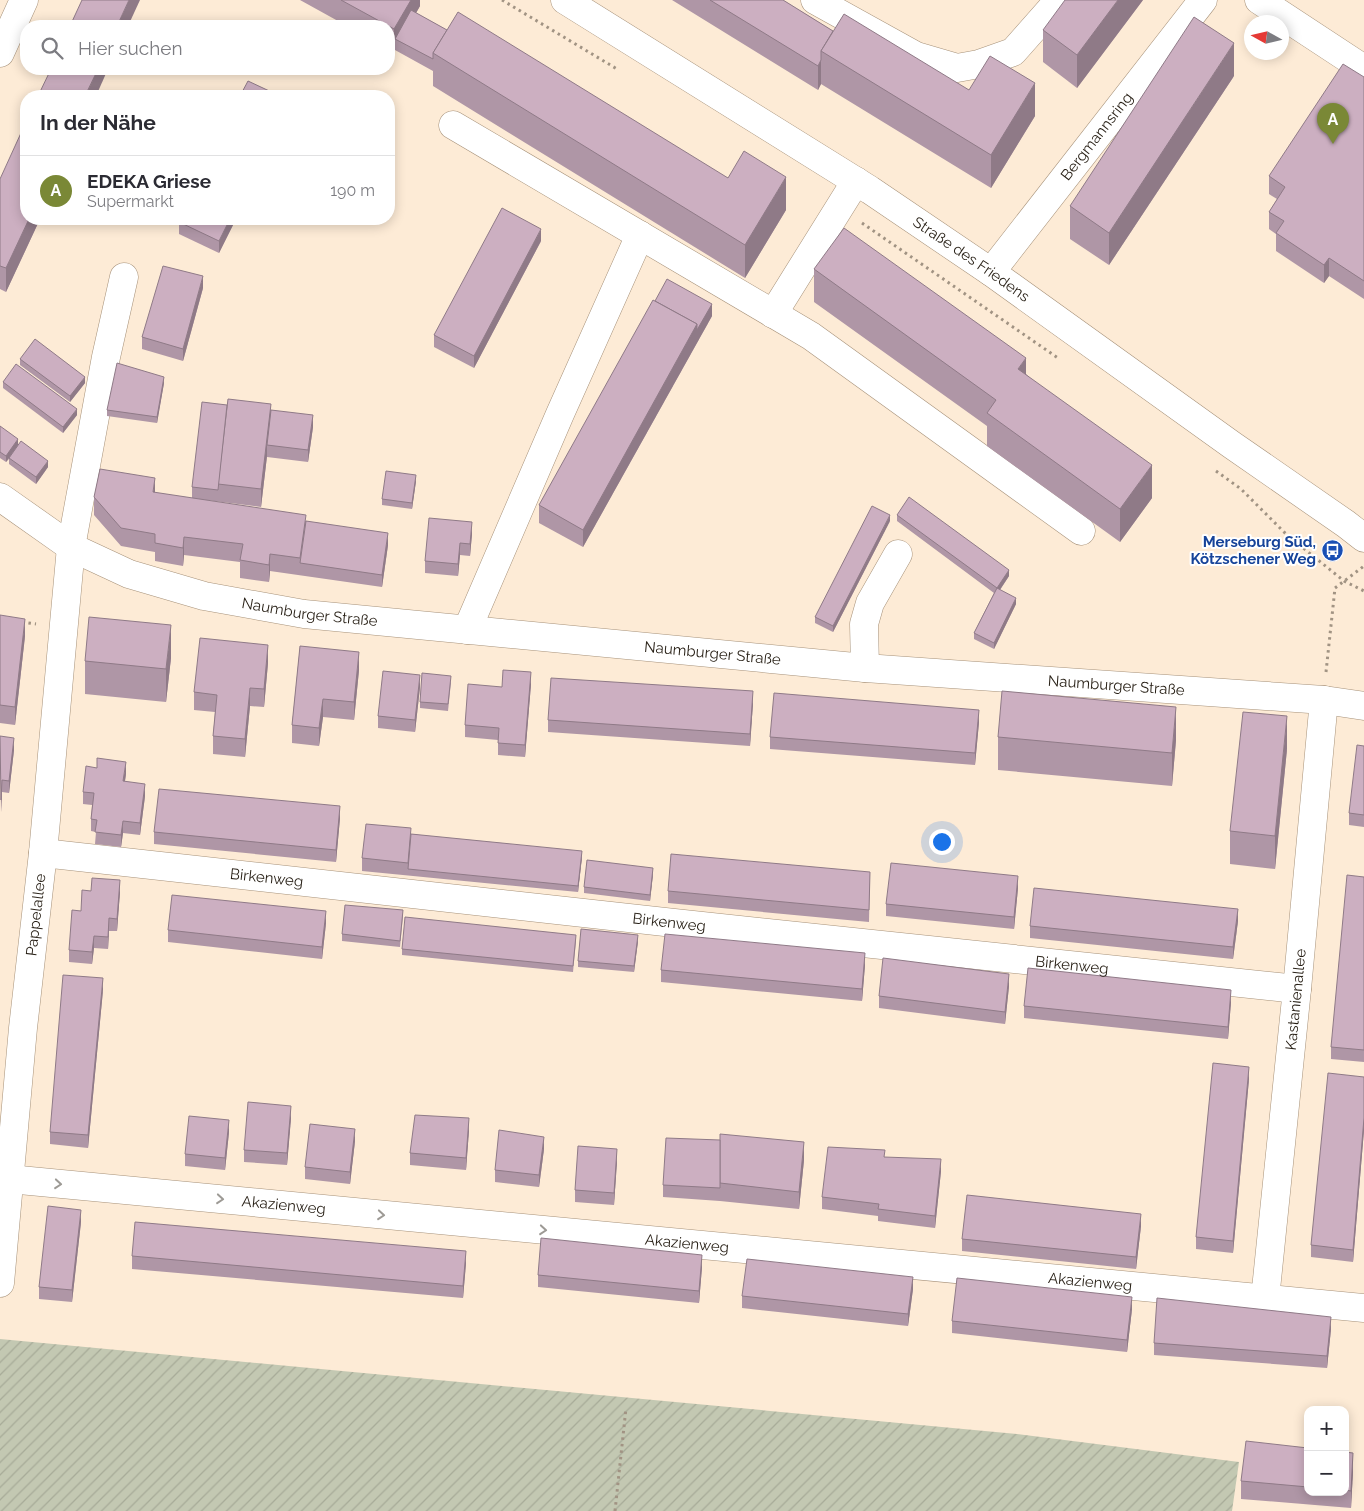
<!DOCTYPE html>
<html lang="de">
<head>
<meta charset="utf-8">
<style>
	body { margin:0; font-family:Raleway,sans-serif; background:#f7f7f7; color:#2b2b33 }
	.controls { position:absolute; right:15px; bottom:15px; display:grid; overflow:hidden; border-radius:10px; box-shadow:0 2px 12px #0003 }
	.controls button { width:45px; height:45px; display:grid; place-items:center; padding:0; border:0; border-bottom:1px solid #e1e1e2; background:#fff; color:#2b2b33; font:25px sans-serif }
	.compass { position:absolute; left:1244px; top:15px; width:45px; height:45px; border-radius:50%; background:#fff; box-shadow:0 2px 12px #0003; rotate:278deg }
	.you { position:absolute; left:941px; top:841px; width:18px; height:18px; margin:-12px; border:4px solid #fff; border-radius:50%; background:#1a73e8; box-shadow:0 0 0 8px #1a73e833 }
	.badge { display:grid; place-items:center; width:32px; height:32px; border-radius:50%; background:#7a8836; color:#fff; font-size:16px; font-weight:700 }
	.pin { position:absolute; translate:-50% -41px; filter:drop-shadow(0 1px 2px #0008) }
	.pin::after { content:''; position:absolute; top:26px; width:18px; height:15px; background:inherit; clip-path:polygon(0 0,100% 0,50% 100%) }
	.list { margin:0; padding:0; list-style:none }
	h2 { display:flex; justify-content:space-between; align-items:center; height:65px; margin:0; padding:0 20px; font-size:21px }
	h2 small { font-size:16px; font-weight:400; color:#7c7c81 }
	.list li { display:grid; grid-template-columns:32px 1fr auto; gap:15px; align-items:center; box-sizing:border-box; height:70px; padding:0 20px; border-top:1px solid #e1e1e2 }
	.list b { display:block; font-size:19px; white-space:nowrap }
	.list p { margin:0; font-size:16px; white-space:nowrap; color:#7c7c81 }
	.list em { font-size:16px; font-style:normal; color:#7c7c81 }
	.icon { flex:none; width:28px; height:28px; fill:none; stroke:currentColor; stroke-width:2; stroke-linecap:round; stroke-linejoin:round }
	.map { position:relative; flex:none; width:1364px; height:1511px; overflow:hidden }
	.search { position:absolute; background:#fff; box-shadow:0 2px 12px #0003; left:20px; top:20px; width:375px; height:55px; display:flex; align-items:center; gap:12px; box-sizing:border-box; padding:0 18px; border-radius:20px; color:#7c7c81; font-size:19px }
	.panel { position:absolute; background:#fff; box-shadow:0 2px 12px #0003; left:20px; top:90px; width:375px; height:135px; border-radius:20px }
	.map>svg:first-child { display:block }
</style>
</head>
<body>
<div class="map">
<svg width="1364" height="1511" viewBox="0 0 1364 1511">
	<defs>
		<pattern id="garden-furrows" width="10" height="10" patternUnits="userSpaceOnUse" patternTransform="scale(1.25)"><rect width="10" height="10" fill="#c3c8b2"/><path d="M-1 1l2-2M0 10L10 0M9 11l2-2" fill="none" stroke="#a7ab98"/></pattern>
	</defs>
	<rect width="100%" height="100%" fill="#fdebd6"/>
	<polygon fill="url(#garden-furrows)" points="0,1339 1017,1434 1239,1462 1232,1511 0,1511"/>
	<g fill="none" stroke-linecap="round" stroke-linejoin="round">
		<defs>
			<g id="minor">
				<path id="s1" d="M565,0L870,190L991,272L1232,445L1346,524L1364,538"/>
				<polyline points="815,0 916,56 957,68 979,64 1013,52 1059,0"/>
				<polyline points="1259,0 1364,69"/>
				<polyline points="0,53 24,0"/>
				<polyline points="453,125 811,336 1081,531"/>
				<path id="s2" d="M991,272L1203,0"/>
				<polyline points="773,314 856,181"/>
				<path id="s3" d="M0,497L71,547L129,574L204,596L304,614L865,668L1324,700L1364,706"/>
				<polyline points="467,630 560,414 640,235"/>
				<polyline points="865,668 864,624 870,603 898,554"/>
				<path id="s4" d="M43,853L674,923L1297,989"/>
				<path id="s5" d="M9,1179L1364,1308"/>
				<path id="s6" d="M0,1283L23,1028L43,853L71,547L106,357L124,277"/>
				<path id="s7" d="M1265,1299L1297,989L1324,700"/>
			</g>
		</defs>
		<use href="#minor" stroke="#a7927a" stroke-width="29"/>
		<g stroke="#a19383" stroke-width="3" stroke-dasharray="2.5 4" stroke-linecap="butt">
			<polyline points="502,0 617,69"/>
			<polyline points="862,223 1058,358"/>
			<polyline points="1216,471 1241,489 1286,534 1344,581 1364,591"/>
			<polyline points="22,622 36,624"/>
			<polyline points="1326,672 1335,588 1364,566"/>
			<polyline points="615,1511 626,1408"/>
		</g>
		<use href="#minor" stroke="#fff" stroke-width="28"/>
	</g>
	<g fill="#af96a6">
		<polygon points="300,0 420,0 420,6 416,13 447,30 728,178 786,210 745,278 433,86 433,71 395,50 394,53 389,49 389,26 347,26"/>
		<polygon points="672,0 783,0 833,31 969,90 1035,116 991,188 821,84 818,90"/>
		<polygon points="1143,0 1077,88 1043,62 1043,30"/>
		<polygon points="1234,76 1109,265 1070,239 1070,206"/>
		<polygon points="1364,77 1364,299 1329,276 1324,283 1276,251 1276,234 1269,229 1269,212 1277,199 1269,194 1269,176"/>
		<polygon points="0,179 26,219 40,219 6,292 0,289"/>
		<polygon points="236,219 219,253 179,234 179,222"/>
		<polygon points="541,241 474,368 434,347 434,335"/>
		<polygon points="814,269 1026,374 1152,498 1120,542 987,446 987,426 814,302"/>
		<polygon points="203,288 183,361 142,349 142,337"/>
		<polygon points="655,301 712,316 583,547 539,523 539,505"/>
		<polygon points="20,359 85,383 70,402 20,365"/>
		<polygon points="3,382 77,415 63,433 3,388"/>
		<polygon points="164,383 157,423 107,416 107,410"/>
		<polygon points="271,410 313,427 308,462 267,457 267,456 261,507 206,500 306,521 388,545 382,587 270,571 269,582 240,578 240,562 184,555 183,566 155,561 155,552 121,546 94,515 94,497 155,493 192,498 192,487"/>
		<polygon points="0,426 18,444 48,467 36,484 9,464 9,459 6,462 0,458"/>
		<polygon points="416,481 412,509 382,505 382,499"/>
		<polygon points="897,515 1009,576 1000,590 1016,604 994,649 974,639 974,633 994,593 897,521"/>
		<polygon points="890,521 833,632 815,623 815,617"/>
		<polygon points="472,534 470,556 460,555 458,576 425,573 425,561"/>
		<polygon points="0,615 25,636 15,725 0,723"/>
		<polygon points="300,646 359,670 354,720 323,717 319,746 292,743 292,725"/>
		<polygon points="171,658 166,702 85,694 85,661"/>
		<polygon points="268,663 264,707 250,706 245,757 213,754 213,736 215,712 194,710 194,692"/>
		<polygon points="451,682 448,711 420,708 420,702"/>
		<polygon points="531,684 525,757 498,755 498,740 465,737 465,725 502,687"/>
		<polygon points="420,687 415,732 378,728 378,716"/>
		<polygon points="753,703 750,746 548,732 548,720"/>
		<polygon points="979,722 975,765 770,749 770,737"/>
		<polygon points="0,736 14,750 9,793 2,792 1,812"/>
		<polygon points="998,737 1176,740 1172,786 998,770"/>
		<polygon points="1364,746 1364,827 1349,825 1349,813"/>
		<polygon points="1287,749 1275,869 1230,864 1230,831"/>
		<polygon points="126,774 125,781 145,796 140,835 123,833 121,847 95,844 96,832 91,831 91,819 92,805 83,804 83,792"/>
		<polygon points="340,818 336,862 154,844 154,832"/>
		<polygon points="411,834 582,857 578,892 362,871 362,858"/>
		<polygon points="870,872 869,922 668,903 668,891"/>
		<polygon points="653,874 650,901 584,893 584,887"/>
		<polygon points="1364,877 1364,1062 1331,1059 1331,1047"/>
		<polygon points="1018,888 1014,929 886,916 886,904"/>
		<polygon points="91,891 120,892 117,931 109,931 108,949 94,948 92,964 69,962 69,950 81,911"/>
		<polygon points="403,916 400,947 342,941 342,934"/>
		<polygon points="1238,921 1233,959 1030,938 1030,926"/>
		<polygon points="326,923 322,959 168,942 168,930"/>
		<polygon points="576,941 573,972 402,955 402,949"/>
		<polygon points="638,941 634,972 578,967 578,961"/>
		<polygon points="865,965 862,1001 661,982 661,970"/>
		<polygon points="1009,986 1005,1024 879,1008 879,996"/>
		<polygon points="103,990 88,1148 50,1144 50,1132"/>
		<polygon points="1231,1002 1228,1039 1024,1018 1024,1006"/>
		<polygon points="1364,1077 1364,1130 1353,1262 1311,1257 1311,1245"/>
		<polygon points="1249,1079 1233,1253 1196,1249 1196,1237"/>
		<polygon points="291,1118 287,1165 244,1162 244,1150"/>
		<polygon points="469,1130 466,1170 410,1165 410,1153"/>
		<polygon points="229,1132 225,1170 185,1166 185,1154"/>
		<polygon points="355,1141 350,1184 305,1179 305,1167"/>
		<polygon points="544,1149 539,1187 495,1182 495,1170"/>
		<polygon points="885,1157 941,1171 935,1228 878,1221 878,1216 822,1209 822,1197"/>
		<polygon points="804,1160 799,1209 720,1201 663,1197 663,1185"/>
		<polygon points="617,1161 614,1205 575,1202 575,1190"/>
		<polygon points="81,1222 72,1302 39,1299 39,1287"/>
		<polygon points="1141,1226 1136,1269 962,1251 962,1239"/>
		<polygon points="132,1256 466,1263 463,1298 132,1269"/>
		<polygon points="702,1267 699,1303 538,1287 538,1275"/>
		<polygon points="913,1289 908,1326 742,1308 742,1296"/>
		<polygon points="1132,1309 1127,1352 952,1333 952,1321"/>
		<polygon points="1331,1329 1327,1368 1154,1355 1154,1343"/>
		<polygon points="1308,1448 1308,1492 1345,1492 1345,1452 1353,1471 1351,1508 1241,1499 1241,1481"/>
	</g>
	<g fill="#8f7a87">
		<polygon points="129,0 140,0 128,26 117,26"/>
		<polygon points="411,0 420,0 420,6 400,41 395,39 395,50 394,53 394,29"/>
		<polygon points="1118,0 1143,0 1077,88 1077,55"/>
		<polygon points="1234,43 1234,76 1109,265 1109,233"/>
		<polygon points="821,60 821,84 818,90 818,66"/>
		<polygon points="98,69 108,69 96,96 85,96"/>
		<polygon points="1035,83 1035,116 991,188 991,155"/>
		<polygon points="786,177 786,210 745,278 745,245"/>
		<polygon points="29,219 40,219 6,292 6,268"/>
		<polygon points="230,219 236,219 219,253 219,241"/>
		<polygon points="541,229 541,241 474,368 474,356"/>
		<polygon points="1329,258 1329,276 1324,283 1324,265"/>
		<polygon points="203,276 203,288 183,361 183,349"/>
		<polygon points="712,304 712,316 583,547 583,530 697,324"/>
		<polygon points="1026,358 1026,391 1018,369"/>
		<polygon points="85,377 85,383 70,402 70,396"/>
		<polygon points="164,377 164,383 157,423 157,417"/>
		<polygon points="271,404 271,422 267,445 267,456 261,507 261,489"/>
		<polygon points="77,409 77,415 63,433 63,427"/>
		<polygon points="313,415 313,427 308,462 308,450"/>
		<polygon points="18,439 18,445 6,462 6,456"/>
		<polygon points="48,461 48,467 36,484 36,477"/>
		<polygon points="1152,465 1152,498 1120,542 1120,509"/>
		<polygon points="416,475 416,481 412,509 412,503"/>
		<polygon points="155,478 155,496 153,492"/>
		<polygon points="890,515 890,521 833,632 833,626"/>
		<polygon points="472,522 472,534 470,556 470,544"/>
		<polygon points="388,533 388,545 382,587 382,575"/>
		<polygon points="184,537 184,555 183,566 183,548"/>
		<polygon points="460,543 460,555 458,576 458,564"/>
		<polygon points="270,554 270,571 269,582 269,565"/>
		<polygon points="1009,570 1009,576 997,594 997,588"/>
		<polygon points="1016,598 1016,604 994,649 994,643"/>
		<polygon points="25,619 25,636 15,725 15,707"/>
		<polygon points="171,625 171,658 166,702 166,669"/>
		<polygon points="268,645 268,663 264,707 264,689"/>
		<polygon points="359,652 359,670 354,720 354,702"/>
		<polygon points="531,672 531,684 525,757 525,745"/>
		<polygon points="420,675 420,687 415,732 415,720"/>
		<polygon points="250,688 250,706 245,757 245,739"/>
		<polygon points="753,691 753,703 750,746 750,734"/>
		<polygon points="323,699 323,717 319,746 319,728"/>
		<polygon points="1176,707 1176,740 1172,786 1172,753"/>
		<polygon points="979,710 979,722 975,765 975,753"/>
		<polygon points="1287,716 1287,749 1275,869 1275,836"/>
		<polygon points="14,738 14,750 9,793 9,781"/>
		<polygon points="126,762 126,774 123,793 123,781"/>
		<polygon points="2,780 2,792 1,812 1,800"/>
		<polygon points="145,784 145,796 140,835 140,823"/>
		<polygon points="340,806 340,818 336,862 336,850"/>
		<polygon points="123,821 123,833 121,847 121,835"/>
		<polygon points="582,851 582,857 578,892 578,886"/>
		<polygon points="653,868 653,874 650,901 650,895"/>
		<polygon points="1018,876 1018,888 1014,929 1014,917"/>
		<polygon points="120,880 120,892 117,931 117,919"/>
		<polygon points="1238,909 1238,921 1233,959 1233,947"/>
		<polygon points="326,911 326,923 322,959 322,947"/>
		<polygon points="109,918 109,931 108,949 108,937"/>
		<polygon points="638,935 638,941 634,972 634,966"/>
		<polygon points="94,936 94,948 92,964 92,952"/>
		<polygon points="865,953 865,965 862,1001 862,989"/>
		<polygon points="1009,974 1009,986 1005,1024 1005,1012"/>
		<polygon points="103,978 103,990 88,1148 88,1135"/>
		<polygon points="1231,990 1231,1002 1228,1039 1228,1027"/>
		<polygon points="1249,1067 1249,1079 1233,1253 1233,1241"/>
		<polygon points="291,1106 291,1118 287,1165 287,1153"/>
		<polygon points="469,1118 469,1130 466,1170 466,1158"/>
		<polygon points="1364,1118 1364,1130 1353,1262 1353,1250"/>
		<polygon points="229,1120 229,1132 225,1170 225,1158"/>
		<polygon points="355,1129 355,1141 350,1184 350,1172"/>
		<polygon points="544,1137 544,1149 539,1187 539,1175"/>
		<polygon points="804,1142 804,1160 799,1209 799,1192"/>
		<polygon points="617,1149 617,1161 614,1205 614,1193"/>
		<polygon points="941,1159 941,1171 935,1228 935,1216"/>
		<polygon points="81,1210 81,1222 72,1302 72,1290"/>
		<polygon points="1141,1214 1141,1226 1136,1269 1136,1257"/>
		<polygon points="466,1251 466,1263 463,1298 463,1286"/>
		<polygon points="702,1255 702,1267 699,1303 699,1291"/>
		<polygon points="913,1277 913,1289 908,1326 908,1314"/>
		<polygon points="1132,1297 1132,1309 1127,1352 1127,1340"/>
		<polygon points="1331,1317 1331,1329 1327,1368 1327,1356"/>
		<polygon points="1353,1453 1353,1471 1351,1508 1351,1491"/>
	</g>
	<g fill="#ccafc1" stroke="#8f7a87">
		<polygon points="82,0 129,0 117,26 70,26"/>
		<polygon points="341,0 411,0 394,29"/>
		<polygon points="710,0 783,0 833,31 821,51 821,60 818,66"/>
		<polygon points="1065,0 1118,0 1077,55 1043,30"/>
		<polygon points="411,10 447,30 433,53 433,59 395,39"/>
		<polygon points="458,12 728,178 744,151 786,177 745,245 433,53"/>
		<polygon points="844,14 969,90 990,56 1035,83 991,155 821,51"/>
		<polygon points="1194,17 1234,43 1109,233 1070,206"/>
		<polygon points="1343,64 1364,77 1364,281 1329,258 1324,265 1276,233 1284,221 1269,212 1285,187 1269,176"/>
		<polygon points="51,69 98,69 85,96 38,96"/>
		<polygon points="248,81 280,96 240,96"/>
		<polygon points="26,122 26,219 29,219 6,268 0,266 0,179"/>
		<polygon points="502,208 541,229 474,356 434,335"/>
		<polygon points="181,219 230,219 219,241 179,222"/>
		<polygon points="844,228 1026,358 1018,369 1152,465 1120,509 987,413 996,400 814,269"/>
		<polygon points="163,266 203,276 183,349 142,337"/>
		<polygon points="667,279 712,304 697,330 697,324 655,301"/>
		<polygon points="653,300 697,324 583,530 539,505"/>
		<polygon points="35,339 85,377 70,396 20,359"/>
		<polygon points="117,363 164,377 157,417 107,410"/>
		<polygon points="16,364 77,409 63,427 3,382"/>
		<polygon points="228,399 271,404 261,489 218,484"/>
		<polygon points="202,402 227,405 218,490 192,487"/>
		<polygon points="271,410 313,415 308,450 267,445"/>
		<polygon points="0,426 18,439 6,456 0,452"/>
		<polygon points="21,441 48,461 36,477 9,458"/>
		<polygon points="100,469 155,478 153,492 306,515 300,558 270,554 269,565 240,560 243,544 184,537 183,548 155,543 155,534 121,528 94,497"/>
		<polygon points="386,471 416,475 412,503 382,499"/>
		<polygon points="909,497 1009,570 997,588 897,515"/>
		<polygon points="872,506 890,515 833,626 815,617"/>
		<polygon points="429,518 472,522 470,544 460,543 458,564 425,561"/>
		<polygon points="306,521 388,533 382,575 300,563"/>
		<polygon points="997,588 1016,598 994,643 974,633"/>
		<polygon points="0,615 25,619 15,707 0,705"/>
		<polygon points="89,617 171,625 166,669 85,661"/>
		<polygon points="200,638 268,645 264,689 250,688 245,739 213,736 217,695 194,692"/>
		<polygon points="300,646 359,652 354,702 323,699 319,728 292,725"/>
		<polygon points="503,670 531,672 525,745 498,743 499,728 465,725 468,684 502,687"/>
		<polygon points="383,671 420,675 415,720 378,716"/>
		<polygon points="422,673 451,676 448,704 420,702"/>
		<polygon points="551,678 753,691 750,734 548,720"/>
		<polygon points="1002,691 1176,707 1172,753 998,737"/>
		<polygon points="774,693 979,710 975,753 770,737"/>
		<polygon points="1243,712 1287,716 1275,836 1230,831"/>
		<polygon points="0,736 14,738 9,781 2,780 1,800"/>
		<polygon points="1357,745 1364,746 1364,815 1349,813"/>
		<polygon points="97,758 126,762 123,781 145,784 140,823 123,821 121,835 95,832 97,820 91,819 94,793 83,792 86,766 97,768"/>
		<polygon points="159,789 340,806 336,850 154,832"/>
		<polygon points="366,824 411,828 408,863 362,858"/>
		<polygon points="411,834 582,851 578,886 408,869"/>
		<polygon points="671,854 870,872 869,910 668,891"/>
		<polygon points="587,860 653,868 650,895 584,887"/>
		<polygon points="891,863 1018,876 1014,917 886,904"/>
		<polygon points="1347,875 1364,877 1364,1050 1331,1047"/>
		<polygon points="92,878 120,880 117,919 109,918 108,937 94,936 92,952 69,950 72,910 81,911 82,890 91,891"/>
		<polygon points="1034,888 1238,909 1233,947 1030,926"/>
		<polygon points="172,895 326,911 322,947 168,930"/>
		<polygon points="345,905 403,910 400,941 342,934"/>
		<polygon points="405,917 576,935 573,966 402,949"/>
		<polygon points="581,929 638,935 634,966 578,961"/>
		<polygon points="665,934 865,953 862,989 661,970"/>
		<polygon points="883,958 1009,974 1005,1012 879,996"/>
		<polygon points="1028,968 1231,990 1228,1027 1024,1006"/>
		<polygon points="63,975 103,978 88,1135 50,1132"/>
		<polygon points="1213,1063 1249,1067 1233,1241 1196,1237"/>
		<polygon points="1328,1073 1364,1077 1364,1118 1353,1250 1311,1245"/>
		<polygon points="248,1102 291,1106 287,1153 244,1150"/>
		<polygon points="415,1115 469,1118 466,1158 410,1153"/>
		<polygon points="189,1116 229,1120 225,1158 185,1154"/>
		<polygon points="310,1124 355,1129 350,1172 305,1167"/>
		<polygon points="499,1130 544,1137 539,1175 495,1170"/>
		<polygon points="720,1134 804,1142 799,1192 720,1183"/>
		<polygon points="666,1138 720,1140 720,1188 663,1185"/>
		<polygon points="578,1146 617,1149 614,1193 575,1190"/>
		<polygon points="828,1147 885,1150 884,1157 941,1159 935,1216 878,1209 879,1204 822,1197"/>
		<polygon points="967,1195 1141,1214 1136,1257 962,1239"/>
		<polygon points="48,1206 81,1210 72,1290 39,1287"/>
		<polygon points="135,1222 466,1251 463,1286 132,1256"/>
		<polygon points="541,1238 702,1255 699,1291 538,1275"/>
		<polygon points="747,1259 913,1277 908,1314 742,1296"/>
		<polygon points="957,1278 1132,1297 1127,1340 952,1321"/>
		<polygon points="1157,1298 1331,1317 1327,1356 1154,1343"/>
		<polygon points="1246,1441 1308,1448 1308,1487 1241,1481"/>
		<polygon points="1345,1452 1353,1453 1351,1491 1345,1490"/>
	</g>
	<defs><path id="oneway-chevron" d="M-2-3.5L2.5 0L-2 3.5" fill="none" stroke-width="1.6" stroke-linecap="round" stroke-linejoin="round" transform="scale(1.25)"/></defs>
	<g stroke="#9d9a95">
		<use href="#oneway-chevron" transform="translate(58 1184) rotate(5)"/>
		<use href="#oneway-chevron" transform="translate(220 1199) rotate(5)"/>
		<use href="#oneway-chevron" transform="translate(381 1215) rotate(5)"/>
		<use href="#oneway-chevron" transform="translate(543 1230) rotate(5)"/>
	</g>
	<defs>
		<symbol id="bus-disc" viewBox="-11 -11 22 22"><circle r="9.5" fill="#1a4fb4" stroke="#fff"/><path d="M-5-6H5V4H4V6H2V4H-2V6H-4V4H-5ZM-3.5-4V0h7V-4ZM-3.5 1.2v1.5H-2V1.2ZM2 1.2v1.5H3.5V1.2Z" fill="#fff"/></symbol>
	</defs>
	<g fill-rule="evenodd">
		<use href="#bus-disc" x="1320" y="538" width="25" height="25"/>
	</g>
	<g text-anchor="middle" stroke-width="4" stroke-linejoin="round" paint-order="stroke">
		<g font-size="15" fill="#261e14" stroke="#fff">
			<text dy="5" stroke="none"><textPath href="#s2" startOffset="172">Bergmannsring</textPath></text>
			<text dy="5" stroke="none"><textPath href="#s1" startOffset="482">Straße des Friedens</textPath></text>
			<text dy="5" stroke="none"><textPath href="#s3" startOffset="336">Naumburger Straße</textPath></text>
			<text dy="5" stroke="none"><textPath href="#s3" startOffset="741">Naumburger Straße</textPath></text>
			<text dy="5" stroke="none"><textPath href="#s3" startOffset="1146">Naumburger Straße</textPath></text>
			<text dy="5" stroke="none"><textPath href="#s4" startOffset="225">Birkenweg</textPath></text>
			<text dy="5" stroke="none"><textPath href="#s6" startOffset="370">Pappelallee</textPath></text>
			<text dy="5" stroke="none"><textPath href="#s4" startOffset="630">Birkenweg</textPath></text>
			<text dy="5" stroke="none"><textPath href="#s4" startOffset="1035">Birkenweg</textPath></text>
			<text dy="5" stroke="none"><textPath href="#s7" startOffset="301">Kastanienallee</textPath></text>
			<text dy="5" stroke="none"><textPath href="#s5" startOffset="276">Akazienweg</textPath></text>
			<text dy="5" stroke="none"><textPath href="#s5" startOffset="681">Akazienweg</textPath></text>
			<text dy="5" stroke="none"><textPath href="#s5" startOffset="1086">Akazienweg</textPath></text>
		</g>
		<g font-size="15" font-weight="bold" fill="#164399" stroke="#fff" text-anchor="end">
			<text x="1316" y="547">Merseburg Süd,<tspan x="1316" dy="17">Kötzschener Weg</tspan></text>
		</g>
	</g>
</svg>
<div class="controls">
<button>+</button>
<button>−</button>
</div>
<svg class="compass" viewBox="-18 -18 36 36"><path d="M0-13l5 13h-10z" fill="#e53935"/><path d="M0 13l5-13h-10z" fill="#7c7c81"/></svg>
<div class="you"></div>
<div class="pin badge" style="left:1333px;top:144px">A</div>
<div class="search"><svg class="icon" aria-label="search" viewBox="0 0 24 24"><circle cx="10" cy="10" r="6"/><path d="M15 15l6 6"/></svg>Hier suchen</div>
<section class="panel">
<h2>In der Nähe<small></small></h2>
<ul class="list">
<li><span class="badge">A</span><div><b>EDEKA Griese</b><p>Supermarkt</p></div><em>190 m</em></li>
</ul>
</section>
</div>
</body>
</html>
